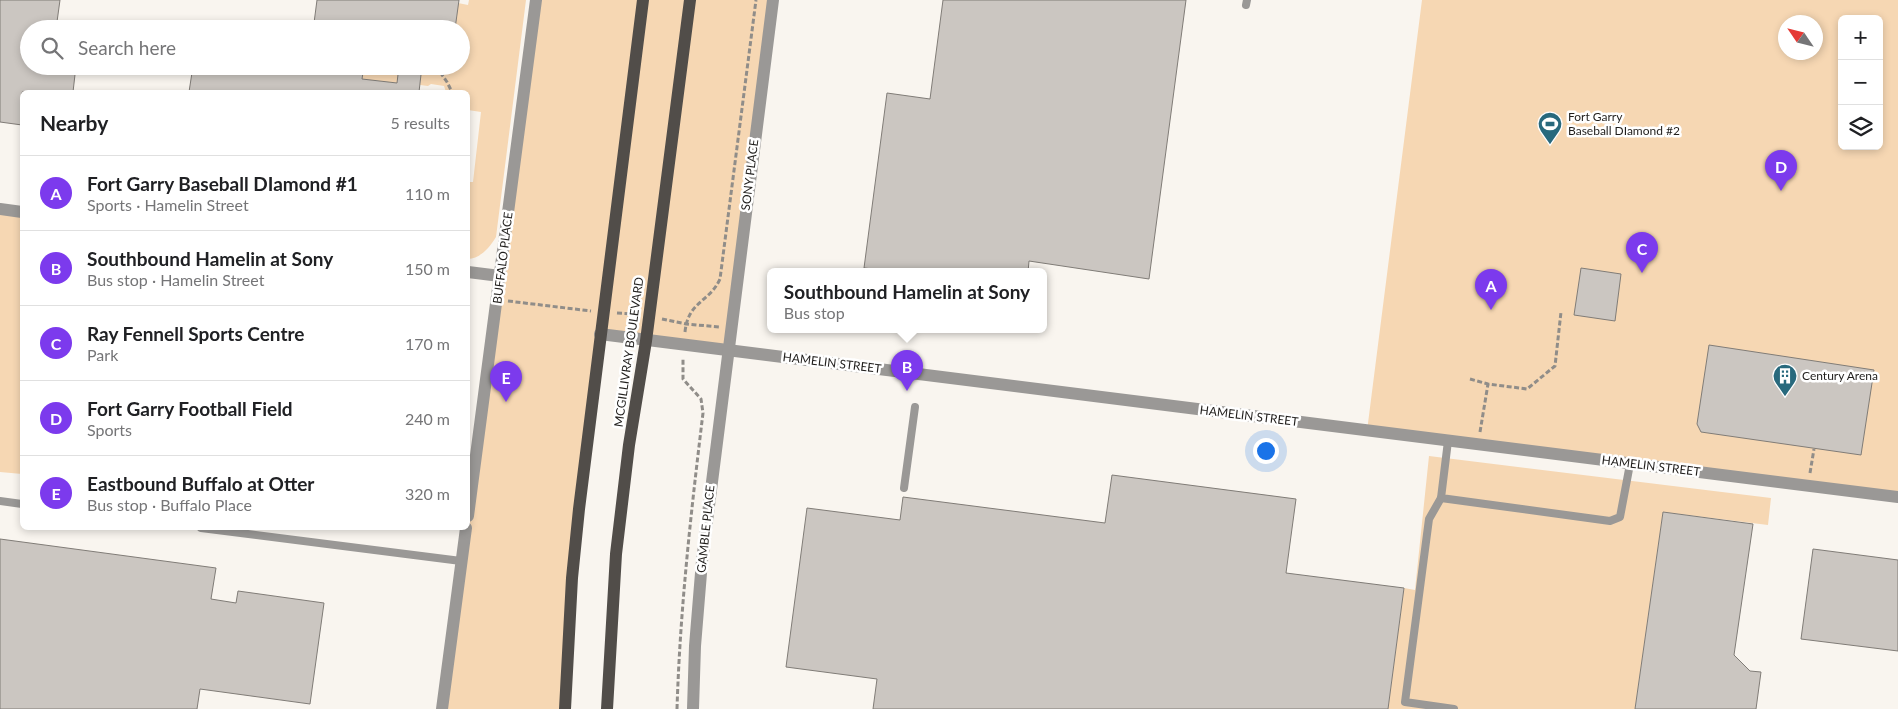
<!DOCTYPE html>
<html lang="en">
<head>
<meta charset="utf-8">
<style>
	body { margin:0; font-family:Lato,sans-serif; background:#f6f6f6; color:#202124 }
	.controls { position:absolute; right:15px; top:15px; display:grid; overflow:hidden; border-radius:8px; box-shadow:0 2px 8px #0003 }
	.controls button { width:45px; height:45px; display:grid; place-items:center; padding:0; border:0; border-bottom:1px solid #e0e0e0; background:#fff; color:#202124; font:25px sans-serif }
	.compass { position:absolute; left:1778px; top:15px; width:45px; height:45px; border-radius:50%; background:#fff; box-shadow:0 2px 8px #0003; rotate:305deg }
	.you { position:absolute; left:1265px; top:450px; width:18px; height:18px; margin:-12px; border:4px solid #fff; border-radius:50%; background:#1a73e8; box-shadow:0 0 0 8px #1a73e833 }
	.badge { display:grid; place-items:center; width:32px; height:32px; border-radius:50%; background:#7c3aed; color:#fff; font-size:16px; font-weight:700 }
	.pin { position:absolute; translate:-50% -41px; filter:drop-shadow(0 1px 2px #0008) }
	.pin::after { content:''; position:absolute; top:26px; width:18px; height:15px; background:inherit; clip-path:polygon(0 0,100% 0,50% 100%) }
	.popup { position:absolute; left:767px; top:268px; width:280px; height:65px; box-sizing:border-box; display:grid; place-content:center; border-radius:8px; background:#fff; filter:drop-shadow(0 1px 4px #0005); font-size:16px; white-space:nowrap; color:#757577 }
	.popup b { font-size:19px; color:#202124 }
	.popup::after { content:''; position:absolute; left:50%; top:100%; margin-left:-10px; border:10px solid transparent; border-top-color:#fff }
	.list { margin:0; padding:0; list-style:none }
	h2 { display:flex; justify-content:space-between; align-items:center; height:65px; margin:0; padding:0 20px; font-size:21px }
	h2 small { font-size:16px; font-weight:400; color:#757577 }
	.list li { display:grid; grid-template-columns:32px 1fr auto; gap:15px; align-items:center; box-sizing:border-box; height:75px; padding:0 20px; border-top:1px solid #e0e0e0 }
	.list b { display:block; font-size:19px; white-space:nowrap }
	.list p { margin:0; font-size:16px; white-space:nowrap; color:#757577 }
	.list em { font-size:16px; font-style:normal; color:#757577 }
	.icon { flex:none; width:28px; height:28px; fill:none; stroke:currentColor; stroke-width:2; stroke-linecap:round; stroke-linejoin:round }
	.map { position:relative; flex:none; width:1898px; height:709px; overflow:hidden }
	.search { position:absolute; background:#fff; box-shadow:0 2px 8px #0003; left:20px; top:20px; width:450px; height:55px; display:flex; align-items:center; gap:12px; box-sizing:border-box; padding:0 18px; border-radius:28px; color:#757577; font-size:19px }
	.panel { position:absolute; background:#fff; box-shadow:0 2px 8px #0003; left:20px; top:90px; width:450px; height:440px; border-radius:8px }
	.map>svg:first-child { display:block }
</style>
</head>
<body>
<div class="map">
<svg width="1898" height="709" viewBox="0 0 1898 709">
	<rect width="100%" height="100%" fill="#f9f5ef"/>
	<g fill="#f6d7b3" fill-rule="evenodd">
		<path d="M469,0H526L496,237C489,248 481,258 468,259V182H473L481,112L468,110V92H446L444,86L431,84L428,86L420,85L422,66H461V29H455L458,3L468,5Z"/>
		<polygon points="536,0 773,0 727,350 600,334 565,709 442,709"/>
		<path d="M1422,0H1898V497L1367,431ZM1842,19H1879V146H1842ZM1786,22H1816V52H1786Z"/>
		<polygon points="285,22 312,25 314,23 362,29 283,29"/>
		<polygon points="364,66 399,66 405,84 362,79"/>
		<polygon points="0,210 22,213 22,474 0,472"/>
		<polygon points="1429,456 1771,498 1768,525 1663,512 1635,709 1388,709 1404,588 1415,590"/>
	</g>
	<g fill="#cbc6c1" stroke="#807c77">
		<polygon points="0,0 60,0 56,29 29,29 29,66 76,66 73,92 22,92 22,125 0,122"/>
		<polygon points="317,0 459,0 455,29 362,29 314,23"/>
		<polygon points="943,0 1186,0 1149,279 1029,261 1028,272 898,272 864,268 887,93 930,99"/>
		<polygon points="193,66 364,66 362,79 397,83 399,66 422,66 419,92 189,92"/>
		<polygon points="1581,268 1621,274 1615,321 1574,315"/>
		<polygon points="1709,345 1874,370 1861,455 1701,432 1697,424"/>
		<polygon points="1112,475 1296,499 1286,573 1404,588 1388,709 873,709 877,679 786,667 807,508 900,520 903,497 1105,523"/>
		<polygon points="1663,512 1753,524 1734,655 1750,671 1761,672 1756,709 1635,709"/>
		<polygon points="0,539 216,568 211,599 236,603 238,591 324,603 310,704 200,689 197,709 0,709"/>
		<polygon points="1813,549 1898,560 1898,651 1801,639"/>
	</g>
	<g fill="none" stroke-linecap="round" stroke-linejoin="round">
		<g stroke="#908d89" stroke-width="3" stroke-dasharray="5 2.5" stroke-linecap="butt">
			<polyline points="285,22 303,29"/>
			<polyline points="436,66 447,82 452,92"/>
			<polyline points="508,301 591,311"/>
			<polyline points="617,313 636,314"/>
			<polyline points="662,319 686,324 720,327"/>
			<path d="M685,332C688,301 709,303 720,279L756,0"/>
			<polyline points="1470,379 1488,384 1527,389 1555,366 1561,312"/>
			<polyline points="1480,432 1488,384"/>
			<polyline points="1810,473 1814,449"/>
			<path d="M677,709C680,610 691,512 703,413L701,399L683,379V358"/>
		</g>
		<g stroke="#9a9896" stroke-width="8">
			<polyline points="1246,5 1247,0"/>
			<polyline points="1448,441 1441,498 1610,521 1620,517 1630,464"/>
			<polyline points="904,488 915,407"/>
			<polyline points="1441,498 1429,519 1405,702 1454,709"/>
			<polyline points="0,501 22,504"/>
			<polyline points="201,528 461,561"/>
		</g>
		<g stroke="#9a9896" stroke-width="12">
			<polyline points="0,209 22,212"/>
			<polyline points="468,272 500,276"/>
			<polyline points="600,334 1898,497"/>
			<polyline points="468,516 536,0"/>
			<polyline points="442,709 466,528"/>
			<polyline points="693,709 695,646 702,561 773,0"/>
		</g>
		<g stroke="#514d49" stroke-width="12">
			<polyline points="565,709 572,578 579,509 643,0"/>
			<polyline points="607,709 616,554 629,445 646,341 690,0"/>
		</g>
	</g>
	<defs>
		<symbol id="stadium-pin" viewBox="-11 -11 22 30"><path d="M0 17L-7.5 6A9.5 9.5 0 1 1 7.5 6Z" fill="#28697d" stroke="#fff"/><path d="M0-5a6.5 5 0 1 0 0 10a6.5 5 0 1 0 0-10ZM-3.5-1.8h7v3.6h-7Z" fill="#fff"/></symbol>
		<symbol id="building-pin" viewBox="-11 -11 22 30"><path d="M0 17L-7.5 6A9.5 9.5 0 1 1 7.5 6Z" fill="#28697d" stroke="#fff"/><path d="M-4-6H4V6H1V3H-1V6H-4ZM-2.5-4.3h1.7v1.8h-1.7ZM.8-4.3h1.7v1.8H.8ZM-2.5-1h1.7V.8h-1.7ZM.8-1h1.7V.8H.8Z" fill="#fff"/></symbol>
	</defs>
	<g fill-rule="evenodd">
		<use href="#stadium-pin" x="1536" y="110" width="28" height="38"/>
		<use href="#building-pin" x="1771" y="362" width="28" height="38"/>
	</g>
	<g text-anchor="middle" stroke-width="5" stroke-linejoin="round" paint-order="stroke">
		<g font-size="12" fill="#201e1c" stroke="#fff" text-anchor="start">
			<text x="1568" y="121">Fort Garry<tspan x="1568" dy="14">Baseball DIamond #2</tspan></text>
			<text x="1802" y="380">Century Arena</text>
		</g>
		<g font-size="12" fill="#201e1c" stroke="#fff">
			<text transform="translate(750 175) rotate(-83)" y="4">SONY PLACE</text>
			<text transform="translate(503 258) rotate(-83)" y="4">BUFFALO PLACE</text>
			<text transform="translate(629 352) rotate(-82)" y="4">MCGILLIVRAY BOULEVARD</text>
			<text transform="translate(832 363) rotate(7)" y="4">HAMELIN STREET</text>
			<text transform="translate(1249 416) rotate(7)" y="4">HAMELIN STREET</text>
			<text transform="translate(1651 466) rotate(7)" y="4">HAMELIN STREET</text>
			<text transform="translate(706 529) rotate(-84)" y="4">GAMBLE PLACE</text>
		</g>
	</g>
</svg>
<div class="controls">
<button>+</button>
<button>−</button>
<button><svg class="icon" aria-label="layers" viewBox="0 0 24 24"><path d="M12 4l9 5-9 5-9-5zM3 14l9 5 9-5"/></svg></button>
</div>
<svg class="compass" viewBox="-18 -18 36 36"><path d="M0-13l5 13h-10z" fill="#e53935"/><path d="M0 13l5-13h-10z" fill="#757577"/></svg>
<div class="you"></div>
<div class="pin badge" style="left:1491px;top:310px">A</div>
<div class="pin badge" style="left:907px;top:391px">B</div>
<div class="popup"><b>Southbound Hamelin at Sony</b>Bus stop</div>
<div class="pin badge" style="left:1642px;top:273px">C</div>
<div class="pin badge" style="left:1781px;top:191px">D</div>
<div class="pin badge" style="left:506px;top:402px">E</div>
<div class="search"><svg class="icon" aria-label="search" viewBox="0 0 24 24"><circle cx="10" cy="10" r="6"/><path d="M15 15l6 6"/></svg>Search here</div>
<section class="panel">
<h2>Nearby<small>5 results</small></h2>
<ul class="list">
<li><span class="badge">A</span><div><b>Fort Garry Baseball DIamond #1</b><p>Sports · Hamelin Street</p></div><em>110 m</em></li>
<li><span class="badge">B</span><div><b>Southbound Hamelin at Sony</b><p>Bus stop · Hamelin Street</p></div><em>150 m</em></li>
<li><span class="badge">C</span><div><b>Ray Fennell Sports Centre</b><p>Park</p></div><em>170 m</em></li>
<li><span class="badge">D</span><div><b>Fort Garry Football Field</b><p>Sports</p></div><em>240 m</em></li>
<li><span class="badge">E</span><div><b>Eastbound Buffalo at Otter</b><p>Bus stop · Buffalo Place</p></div><em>320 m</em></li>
</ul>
</section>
</div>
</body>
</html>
